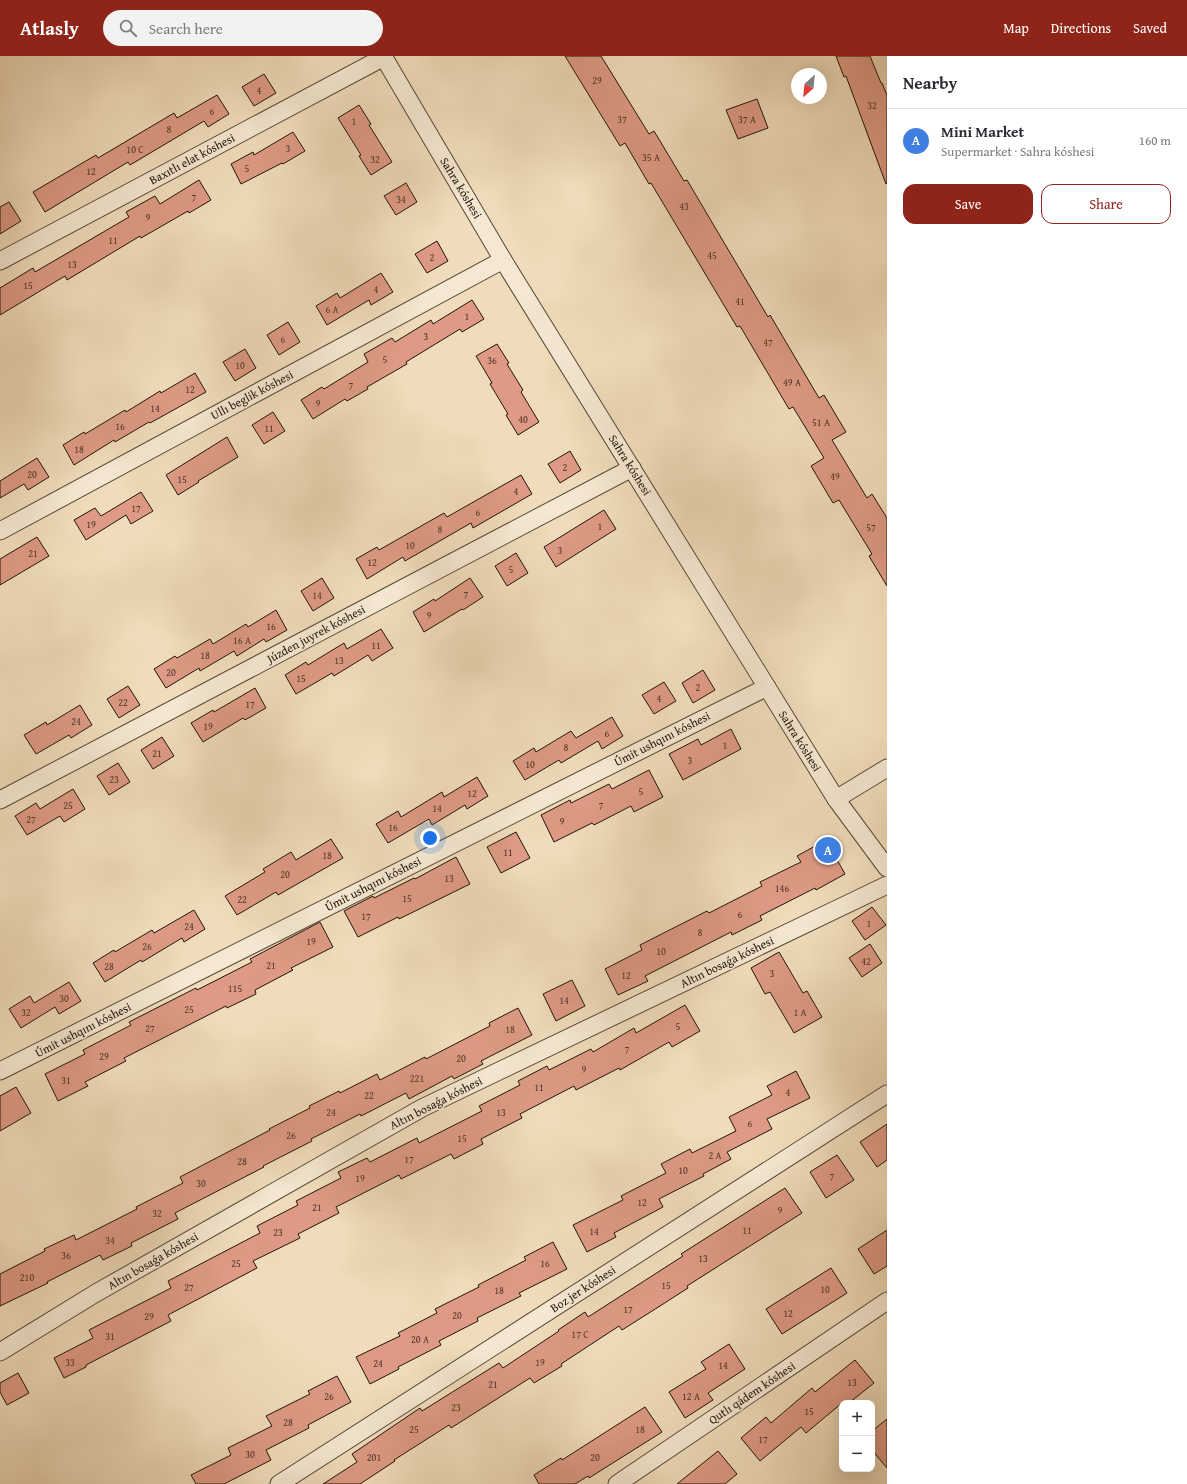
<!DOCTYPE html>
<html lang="en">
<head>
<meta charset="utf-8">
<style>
	body { margin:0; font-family:"Gentium Book Plus",serif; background:#f2f2f3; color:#2b2b33 }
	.controls { position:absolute; right:12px; bottom:12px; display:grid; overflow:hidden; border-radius:8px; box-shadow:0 4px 16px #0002 }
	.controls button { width:36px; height:36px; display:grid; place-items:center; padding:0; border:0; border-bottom:1px solid #e1e1e2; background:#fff; color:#2b2b33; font:20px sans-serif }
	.compass { position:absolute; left:791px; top:12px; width:36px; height:36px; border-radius:50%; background:#fff; box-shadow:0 4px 16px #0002; rotate:207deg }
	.you { position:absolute; left:430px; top:782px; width:14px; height:14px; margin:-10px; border:3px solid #fff; border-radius:50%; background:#1a73e8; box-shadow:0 0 0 6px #1a73e833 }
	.badge { display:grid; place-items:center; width:26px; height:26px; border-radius:50%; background:#8f2418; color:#fff; font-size:13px; font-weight:700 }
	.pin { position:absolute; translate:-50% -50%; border:2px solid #fff; box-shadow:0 1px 4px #0006 }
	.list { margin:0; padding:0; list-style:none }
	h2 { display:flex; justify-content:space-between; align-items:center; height:52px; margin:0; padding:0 16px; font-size:17px }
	h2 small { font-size:13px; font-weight:400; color:#7c7c81 }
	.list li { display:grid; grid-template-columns:26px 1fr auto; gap:12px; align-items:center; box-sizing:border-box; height:64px; padding:0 16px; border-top:1px solid #e1e1e2 }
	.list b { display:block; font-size:15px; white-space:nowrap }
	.list p { margin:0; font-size:13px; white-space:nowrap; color:#7c7c81 }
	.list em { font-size:13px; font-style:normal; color:#7c7c81 }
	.actions { display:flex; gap:8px; padding:12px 16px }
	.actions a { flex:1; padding:9px 0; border:1px solid #8f2418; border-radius:12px; text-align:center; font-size:14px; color:#8f2418 }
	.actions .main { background:#8f2418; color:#fff }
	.icon { flex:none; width:22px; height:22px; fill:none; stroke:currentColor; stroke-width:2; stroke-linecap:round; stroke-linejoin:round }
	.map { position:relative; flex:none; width:887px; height:1428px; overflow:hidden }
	header { display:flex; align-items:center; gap:24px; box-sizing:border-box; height:56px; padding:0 20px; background:#8f2418; color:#fff }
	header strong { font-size:19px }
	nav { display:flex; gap:22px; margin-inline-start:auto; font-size:14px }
	.search { width:280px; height:36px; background:#f2f2f3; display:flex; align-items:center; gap:10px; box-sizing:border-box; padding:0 14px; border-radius:22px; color:#7c7c81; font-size:15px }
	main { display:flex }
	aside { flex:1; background:#fff }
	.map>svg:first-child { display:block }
</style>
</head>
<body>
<header>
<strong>Atlasly</strong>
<div class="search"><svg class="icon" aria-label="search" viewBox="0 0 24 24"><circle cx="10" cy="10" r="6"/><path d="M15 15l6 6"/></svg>Search here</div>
<nav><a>Map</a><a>Directions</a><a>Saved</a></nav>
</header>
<main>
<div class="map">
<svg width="887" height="1428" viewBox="0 0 887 1428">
	<rect width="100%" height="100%" fill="#f0dcba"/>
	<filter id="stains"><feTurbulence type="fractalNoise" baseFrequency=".005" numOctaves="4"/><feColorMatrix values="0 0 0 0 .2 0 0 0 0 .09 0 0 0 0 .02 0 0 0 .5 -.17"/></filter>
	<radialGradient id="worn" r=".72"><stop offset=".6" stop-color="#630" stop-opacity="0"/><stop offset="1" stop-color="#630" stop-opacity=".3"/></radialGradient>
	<g fill="#de9a84" stroke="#21150d">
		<polygon points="565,0 601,0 649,78 654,75 684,125 687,124 768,261 770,259 819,342 824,339 846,376 832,384 867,442 872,438 887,462 887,530 869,500 872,498 839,444 833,447 811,410 824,402 793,351 789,353 740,270 737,271 651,127 649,128 625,87 620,90"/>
		<polygon points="836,0 870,0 881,27 882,27 887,39 887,127 886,128 846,20 844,21"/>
		<polygon points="264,18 276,37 254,50 242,31"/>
		<polygon points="217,39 229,58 208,71 204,65 130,109 128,106 45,156 33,136 96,99 98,102 174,57 177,62"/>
		<polygon points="757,43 768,72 738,83 726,54"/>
		<polygon points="359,49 371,68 369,69 392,106 371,119 359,100 361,99 338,62"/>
		<polygon points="293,76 305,95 283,108 282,107 241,128 231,108 253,96 254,99"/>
		<polygon points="199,124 211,144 189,157 188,155 141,182 140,180 67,224 65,220 0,259 0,232 33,212 35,216 129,161 126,156 155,140 160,148"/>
		<polygon points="406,127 417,146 396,159 384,140"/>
		<polygon points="9,146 21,165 0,178 0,151"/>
		<polygon points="437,185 448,205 427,217 415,198"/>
		<polygon points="381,217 393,236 371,249 369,244 327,269 316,250 337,237 340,242"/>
		<polygon points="472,244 484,263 462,276 460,273 406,306 407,308 367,331 368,333 347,345 345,343 313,363 301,344 322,331 324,333 368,306 364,298 392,282 395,286 431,264 433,268"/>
		<polygon points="288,266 300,286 279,299 267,279"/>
		<polygon points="497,288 509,307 507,308 523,334 521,336 539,366 518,379 506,359 508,358 490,328 492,327 476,300"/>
		<polygon points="245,293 256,312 235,325 223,306"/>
		<polygon points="195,317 206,336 150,367 149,366 115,386 114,384 74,409 63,389 84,376 85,378 125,354 126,356 160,335 161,337"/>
		<polygon points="273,356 285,375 264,388 252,369"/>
		<polygon points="227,381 238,401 198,425 199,426 178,439 166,419"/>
		<polygon points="570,395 581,414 560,427 548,408"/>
		<polygon points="37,402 49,421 28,434 24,428 0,442 0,425"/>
		<polygon points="521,419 532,438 473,472 471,467 405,505 403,501 367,523 356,503 377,491 379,494 444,457 447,461"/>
		<polygon points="141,436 153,455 131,468 126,459 86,484 74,464 95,452 101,460"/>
		<polygon points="604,454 616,473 556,511 544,491"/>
		<polygon points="37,481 49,500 0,529 0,503"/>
		<polygon points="516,497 528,517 507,530 495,510"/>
		<polygon points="322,522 334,542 313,555 301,535"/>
		<polygon points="470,522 483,541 463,554 462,553 424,576 413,556 434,543 435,545"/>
		<polygon points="276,554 287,574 266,586 264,583 237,600 234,595 200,615 199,612 166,632 154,613 175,600 177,602 210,583 213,588 246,568 248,571"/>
		<polygon points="381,573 393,592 372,605 368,599 334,620 332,617 296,638 285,619 306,606 308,609 344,587 347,593"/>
		<polygon points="703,614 715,634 693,647 682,627"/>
		<polygon points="664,626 676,645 654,658 642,639"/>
		<polygon points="128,630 140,649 119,662 107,643"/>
		<polygon points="255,632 266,652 245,664 243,662 203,686 191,667 213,654 214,656"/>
		<polygon points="80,649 92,669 71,682 69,679 36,698 24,679 46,666 47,669"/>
		<polygon points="612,661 623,680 602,693 598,685 561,707 559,704 525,724 513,705 534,692 536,696 571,675 576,682"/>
		<polygon points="731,673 741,693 683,724 669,698 698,683 701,689"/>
		<polygon points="162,681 174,700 153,713 141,694"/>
		<polygon points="118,707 130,726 109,739 97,720"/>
		<polygon points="649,714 663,741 634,756 631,750 594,769 592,767 554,786 541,759 570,744 571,747 609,728 612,733"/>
		<polygon points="477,721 488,740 467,753 465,749 432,769 429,763 388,787 376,768 398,755 401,761 442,736 444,741"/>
		<polygon points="73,733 85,753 64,766 60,760 27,779 15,760 36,747 40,753"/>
		<polygon points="516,776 530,802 501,817 487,791"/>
		<polygon points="331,783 343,802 278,839 276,836 237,859 225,840 265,816 263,813 291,796 296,804"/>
		<polygon points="826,784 845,818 816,834 815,832 760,860 762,864 732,879 731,876 645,920 648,925 618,939 605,913 642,894 640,889 707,855 709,857 762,830 760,826 801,806 797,800"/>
		<polygon points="456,801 470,828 399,863 398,861 358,881 344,855 373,840 374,842 414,822 415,823"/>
		<polygon points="872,851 886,869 865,884 852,865"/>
		<polygon points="194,854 205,873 184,886 182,882 142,906 141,904 105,926 93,907 114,894 115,896 152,874 154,877"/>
		<polygon points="320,866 333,891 291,912 293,914 255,934 256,938 227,952 226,950 124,1002 126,1005 85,1026 88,1030 58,1045 45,1018 85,998 83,994 131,969 129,966 196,932 197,934 252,906 250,903"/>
		<polygon points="870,888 882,907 862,921 849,902"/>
		<polygon points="779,896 803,937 807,935 822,961 794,977 770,936 765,938 751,912"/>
		<polygon points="572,924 585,950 556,965 543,938"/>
		<polygon points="69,926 81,945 59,958 55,951 21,972 9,953 30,940 34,947"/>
		<polygon points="685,949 700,975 672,991 669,986 620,1014 619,1012 576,1034 574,1030 520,1058 522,1062 481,1083 483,1088 454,1103 451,1098 401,1123 399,1119 336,1151 339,1157 298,1178 300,1182 253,1205 257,1212 168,1259 171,1265 86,1309 86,1311 64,1322 54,1302 93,1282 89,1274 171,1232 168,1225 260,1177 257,1170 298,1149 296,1145 341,1122 338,1116 367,1102 370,1106 417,1082 419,1087 482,1055 479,1050 520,1029 518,1025 547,1010 549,1014 591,993 593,996 634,972 636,977"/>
		<polygon points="518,952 532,979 481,1005 483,1008 454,1023 452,1020 409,1043 406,1037 361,1060 360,1058 311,1083 312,1085 263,1110 264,1111 175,1157 178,1163 131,1187 132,1190 103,1204 100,1199 47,1226 48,1227 0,1250 0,1218 45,1195 44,1193 74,1179 76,1184 137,1153 136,1151 183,1127 180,1121 270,1074 269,1073 310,1052 309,1050 339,1035 340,1037 377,1018 380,1024 425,1001 426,1003 490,970 489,967"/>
		<polygon points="796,1015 810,1042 767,1063 772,1073 727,1096 731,1103 703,1118 704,1120 659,1143 663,1151 614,1177 616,1181 587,1196 573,1169 623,1144 621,1140 666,1117 661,1108 690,1093 692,1097 736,1075 729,1061 772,1039 767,1030"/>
		<polygon points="16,1031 31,1057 0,1075 0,1040"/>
		<polygon points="887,1068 887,1104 877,1111 860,1086"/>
		<polygon points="837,1099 854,1124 826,1142 810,1116"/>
		<polygon points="785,1132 802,1157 687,1230 688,1232 660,1250 622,1274 619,1270 561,1308 562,1310 534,1327 530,1322 451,1372 449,1369 394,1404 395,1405 360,1428 323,1428 357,1406 352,1398 420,1352 422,1355 499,1307 503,1312 559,1275 558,1274 585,1256 588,1261 683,1200 681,1198"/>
		<polygon points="887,1174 887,1210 874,1218 858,1193"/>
		<polygon points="553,1186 567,1213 519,1237 521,1240 477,1262 478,1265 439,1285 441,1289 398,1311 399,1313 370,1328 356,1301 400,1280 398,1277 437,1257 435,1253 479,1231 478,1229 526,1204 524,1201"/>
		<polygon points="831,1212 847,1237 782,1278 766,1253"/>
		<polygon points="729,1288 745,1313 708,1337 713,1344 685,1362 669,1336 706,1313 701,1306"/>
		<polygon points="855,1304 874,1327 849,1347 842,1347 806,1377 801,1371 760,1405 741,1382 766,1361 771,1367 812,1332 815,1336"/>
		<polygon points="18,1317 29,1337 7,1349 0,1336 0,1327"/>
		<polygon points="337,1320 351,1346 308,1369 309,1372 266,1394 271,1404 224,1428 196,1428 191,1419 231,1399 228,1392 272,1370 266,1360 310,1338 308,1335"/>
		<polygon points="645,1351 662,1376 589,1422 588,1420 575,1428 539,1428 534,1419 561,1402 562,1404"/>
		<polygon points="887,1363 887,1412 872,1394 872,1375"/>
		<polygon points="718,1395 737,1418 725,1428 677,1428"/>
	</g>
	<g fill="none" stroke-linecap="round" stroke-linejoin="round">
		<defs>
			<g id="minor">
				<polyline points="383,0 503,204 836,743 887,812"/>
				<polyline points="0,205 384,1"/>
				<polyline points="0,475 503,204"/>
				<polyline points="836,743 887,712"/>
				<polyline points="0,744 632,412"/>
				<polyline points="0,1015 767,631"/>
				<polyline points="0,1296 96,1237 422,1052 887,829"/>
				<polyline points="279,1428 887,1038"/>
				<polyline points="617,1428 887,1245"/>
			</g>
		</defs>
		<use href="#minor" stroke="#554738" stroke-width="19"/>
		<use href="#minor" stroke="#f5e8d2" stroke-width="17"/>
	</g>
	<g text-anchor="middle" stroke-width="3.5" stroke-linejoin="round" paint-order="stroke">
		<g font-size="10" fill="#50362b">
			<text x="597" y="28">29</text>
			<text x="259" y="38">4</text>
			<text x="872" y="53">32</text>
			<text x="212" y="59">6</text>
			<text x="622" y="67">37</text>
			<text x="747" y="67">37 А</text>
			<text x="354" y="69">1</text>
			<text x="169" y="77">8</text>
			<text x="288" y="96">3</text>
			<text x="135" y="97">10 С</text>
			<text x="651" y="105">35 А</text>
			<text x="375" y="107">32</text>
			<text x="247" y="116">5</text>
			<text x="91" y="119">12</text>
			<text x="194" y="145">7</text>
			<text x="401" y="147">34</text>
			<text x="684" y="154">43</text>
			<text x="148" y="165">9</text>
			<text x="113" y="188">11</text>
			<text x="712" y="203">45</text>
			<text x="432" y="205">2</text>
			<text x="72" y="212">13</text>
			<text x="28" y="233">15</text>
			<text x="376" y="237">4</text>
			<text x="740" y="249">41</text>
			<text x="332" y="257">6 А</text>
			<text x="467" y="264">1</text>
			<text x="426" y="284">3</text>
			<text x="283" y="287">6</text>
			<text x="768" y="290">47</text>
			<text x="385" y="307">5</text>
			<text x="492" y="308">36</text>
			<text x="240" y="313">10</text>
			<text x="792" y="330">49 А</text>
			<text x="351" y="333">7</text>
			<text x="190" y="337">12</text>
			<text x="318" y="351">9</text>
			<text x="155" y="356">14</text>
			<text x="523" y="367">40</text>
			<text x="821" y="370">51 А</text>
			<text x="120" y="374">16</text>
			<text x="269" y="376">11</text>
			<text x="79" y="397">18</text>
			<text x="565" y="415">2</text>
			<text x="32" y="422">20</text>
			<text x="835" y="424">49</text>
			<text x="182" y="427">15</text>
			<text x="516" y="439">4</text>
			<text x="136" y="456">17</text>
			<text x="478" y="460">6</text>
			<text x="91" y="472">19</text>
			<text x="600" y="474">1</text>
			<text x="871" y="475">57</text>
			<text x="440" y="477">8</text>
			<text x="410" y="493">10</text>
			<text x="560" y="498">3</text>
			<text x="33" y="501">21</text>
			<text x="372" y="510">12</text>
			<text x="511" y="517">5</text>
			<text x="466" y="542">7</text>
			<text x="317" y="543">14</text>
			<text x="429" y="563">9</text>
			<text x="271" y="574">16</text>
			<text x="242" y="588">16 А</text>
			<text x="376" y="593">11</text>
			<text x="205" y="603">18</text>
			<text x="339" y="608">13</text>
			<text x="171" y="620">20</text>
			<text x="301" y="626">15</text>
			<text x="698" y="635">2</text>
			<text x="659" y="646">4</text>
			<text x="123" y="650">22</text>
			<text x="250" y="652">17</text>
			<text x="76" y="669">24</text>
			<text x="208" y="674">19</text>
			<text x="607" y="681">6</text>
			<text x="725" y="693">1</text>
			<text x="566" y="695">8</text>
			<text x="157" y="701">21</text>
			<text x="690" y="708">3</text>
			<text x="530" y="712">10</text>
			<text x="114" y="727">23</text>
			<text x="641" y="739">5</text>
			<text x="472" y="741">12</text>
			<text x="68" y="753">25</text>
			<text x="601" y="753">7</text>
			<text x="437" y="756">14</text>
			<text x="31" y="767">27</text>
			<text x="562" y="769">9</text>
			<text x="393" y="775">16</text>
			<text x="508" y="800">11</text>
			<text x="327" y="803">18</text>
			<text x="285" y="822">20</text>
			<text x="449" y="826">13</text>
			<text x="782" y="836">146</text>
			<text x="407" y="846">15</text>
			<text x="242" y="847">22</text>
			<text x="740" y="862">6</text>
			<text x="366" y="864">17</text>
			<text x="869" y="871">1</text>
			<text x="189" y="874">24</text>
			<text x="700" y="880">8</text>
			<text x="311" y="889">19</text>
			<text x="147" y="894">26</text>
			<text x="661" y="899">10</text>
			<text x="866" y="909">42</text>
			<text x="271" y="913">21</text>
			<text x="109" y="914">28</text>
			<text x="772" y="921">3</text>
			<text x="626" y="923">12</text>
			<text x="235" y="936">115</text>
			<text x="64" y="946">30</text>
			<text x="564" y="948">14</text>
			<text x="189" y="957">25</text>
			<text x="26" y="960">32</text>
			<text x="800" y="960">1 А</text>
			<text x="678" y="974">5</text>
			<text x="150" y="976">27</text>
			<text x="510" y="977">18</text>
			<text x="627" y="997">7</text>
			<text x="104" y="1004">29</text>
			<text x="461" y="1006">20</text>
			<text x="584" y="1017">9</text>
			<text x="417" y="1026">221</text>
			<text x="66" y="1028">31</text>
			<text x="539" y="1035">11</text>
			<text x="788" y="1040">4</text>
			<text x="369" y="1043">22</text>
			<text x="331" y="1060">24</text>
			<text x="501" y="1060">13</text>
			<text x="750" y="1071">6</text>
			<text x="291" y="1083">26</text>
			<text x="462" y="1086">15</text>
			<text x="715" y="1103">2 А</text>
			<text x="409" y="1107">17</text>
			<text x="242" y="1109">28</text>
			<text x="683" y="1118">10</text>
			<text x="832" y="1124">7</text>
			<text x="360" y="1126">19</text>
			<text x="201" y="1131">30</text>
			<text x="642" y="1150">12</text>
			<text x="317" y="1155">21</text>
			<text x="780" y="1158">9</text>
			<text x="157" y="1161">32</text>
			<text x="747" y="1178">11</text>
			<text x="594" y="1179">14</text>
			<text x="278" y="1180">23</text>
			<text x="110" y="1188">34</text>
			<text x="66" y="1203">36</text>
			<text x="703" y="1206">13</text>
			<text x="236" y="1211">25</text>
			<text x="545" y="1211">16</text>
			<text x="27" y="1225">210</text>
			<text x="666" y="1233">15</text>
			<text x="189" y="1235">27</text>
			<text x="825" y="1237">10</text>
			<text x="499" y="1238">18</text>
			<text x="628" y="1257">17</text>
			<text x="788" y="1261">12</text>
			<text x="457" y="1263">20</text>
			<text x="149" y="1264">29</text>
			<text x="580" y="1282">17 С</text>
			<text x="110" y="1284">31</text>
			<text x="420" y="1287">20 А</text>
			<text x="70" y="1310">33</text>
			<text x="540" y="1310">19</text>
			<text x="378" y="1311">24</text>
			<text x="723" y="1313">14</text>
			<text x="852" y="1330">13</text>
			<text x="493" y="1332">21</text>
			<text x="329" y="1344">26</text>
			<text x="691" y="1344">12 А</text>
			<text x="456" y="1355">23</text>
			<text x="809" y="1359">15</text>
			<text x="288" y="1370">28</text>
			<text x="414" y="1377">25</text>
			<text x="640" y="1377">18</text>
			<text x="763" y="1387">17</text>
			<text x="250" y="1402">30</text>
			<text x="374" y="1405">201</text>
			<text x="595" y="1405">20</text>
		</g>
		<g font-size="12" fill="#21150d" stroke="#f5e8d2">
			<text transform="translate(192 103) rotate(-28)" y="4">Baxıtlı elat kóshesi</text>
			<text transform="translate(461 132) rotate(59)" y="4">Sahra kóshesi</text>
			<text transform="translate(252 339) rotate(-28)" y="4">Ullı beglik kóshesi</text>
			<text transform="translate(630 409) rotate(58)" y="4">Sahra kóshesi</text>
			<text transform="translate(316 578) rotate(-28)" y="4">Júzden juyrek kóshesi</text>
			<text transform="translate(662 683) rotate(-27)" y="4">Úmit ushqını kóshesi</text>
			<text transform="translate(800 685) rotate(58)" y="4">Sahra kóshesi</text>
			<text transform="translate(373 828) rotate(-27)" y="4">Úmit ushqını kóshesi</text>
			<text transform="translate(727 906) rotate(-26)" y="4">Altın bosaǵa kóshesi</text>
			<text transform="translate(83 974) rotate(-27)" y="4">Úmit ushqını kóshesi</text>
			<text transform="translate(436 1047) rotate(-27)" y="4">Altın bosaǵa kóshesi</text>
			<text transform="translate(153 1205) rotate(-30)" y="4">Altın bosaǵa kóshesi</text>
			<text transform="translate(583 1233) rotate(-33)" y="4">Boz jer kóshesi</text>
			<text transform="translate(752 1337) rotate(-34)" y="4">Qutlı qádem kóshesi</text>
		</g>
	</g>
	<rect width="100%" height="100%" filter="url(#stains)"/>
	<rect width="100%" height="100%" fill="url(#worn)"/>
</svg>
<div class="controls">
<button>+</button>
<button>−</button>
</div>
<svg class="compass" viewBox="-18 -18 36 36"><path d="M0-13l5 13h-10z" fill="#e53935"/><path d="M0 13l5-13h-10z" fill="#7c7c81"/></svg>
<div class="you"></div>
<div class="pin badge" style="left:828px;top:794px;background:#3f7fe0">A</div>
</div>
<aside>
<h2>Nearby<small></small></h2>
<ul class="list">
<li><span class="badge" style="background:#3f7fe0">A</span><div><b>Mini Market</b><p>Supermarket · Sahra kóshesi</p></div><em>160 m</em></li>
</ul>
<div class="actions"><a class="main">Save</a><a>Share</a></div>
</aside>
</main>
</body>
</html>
